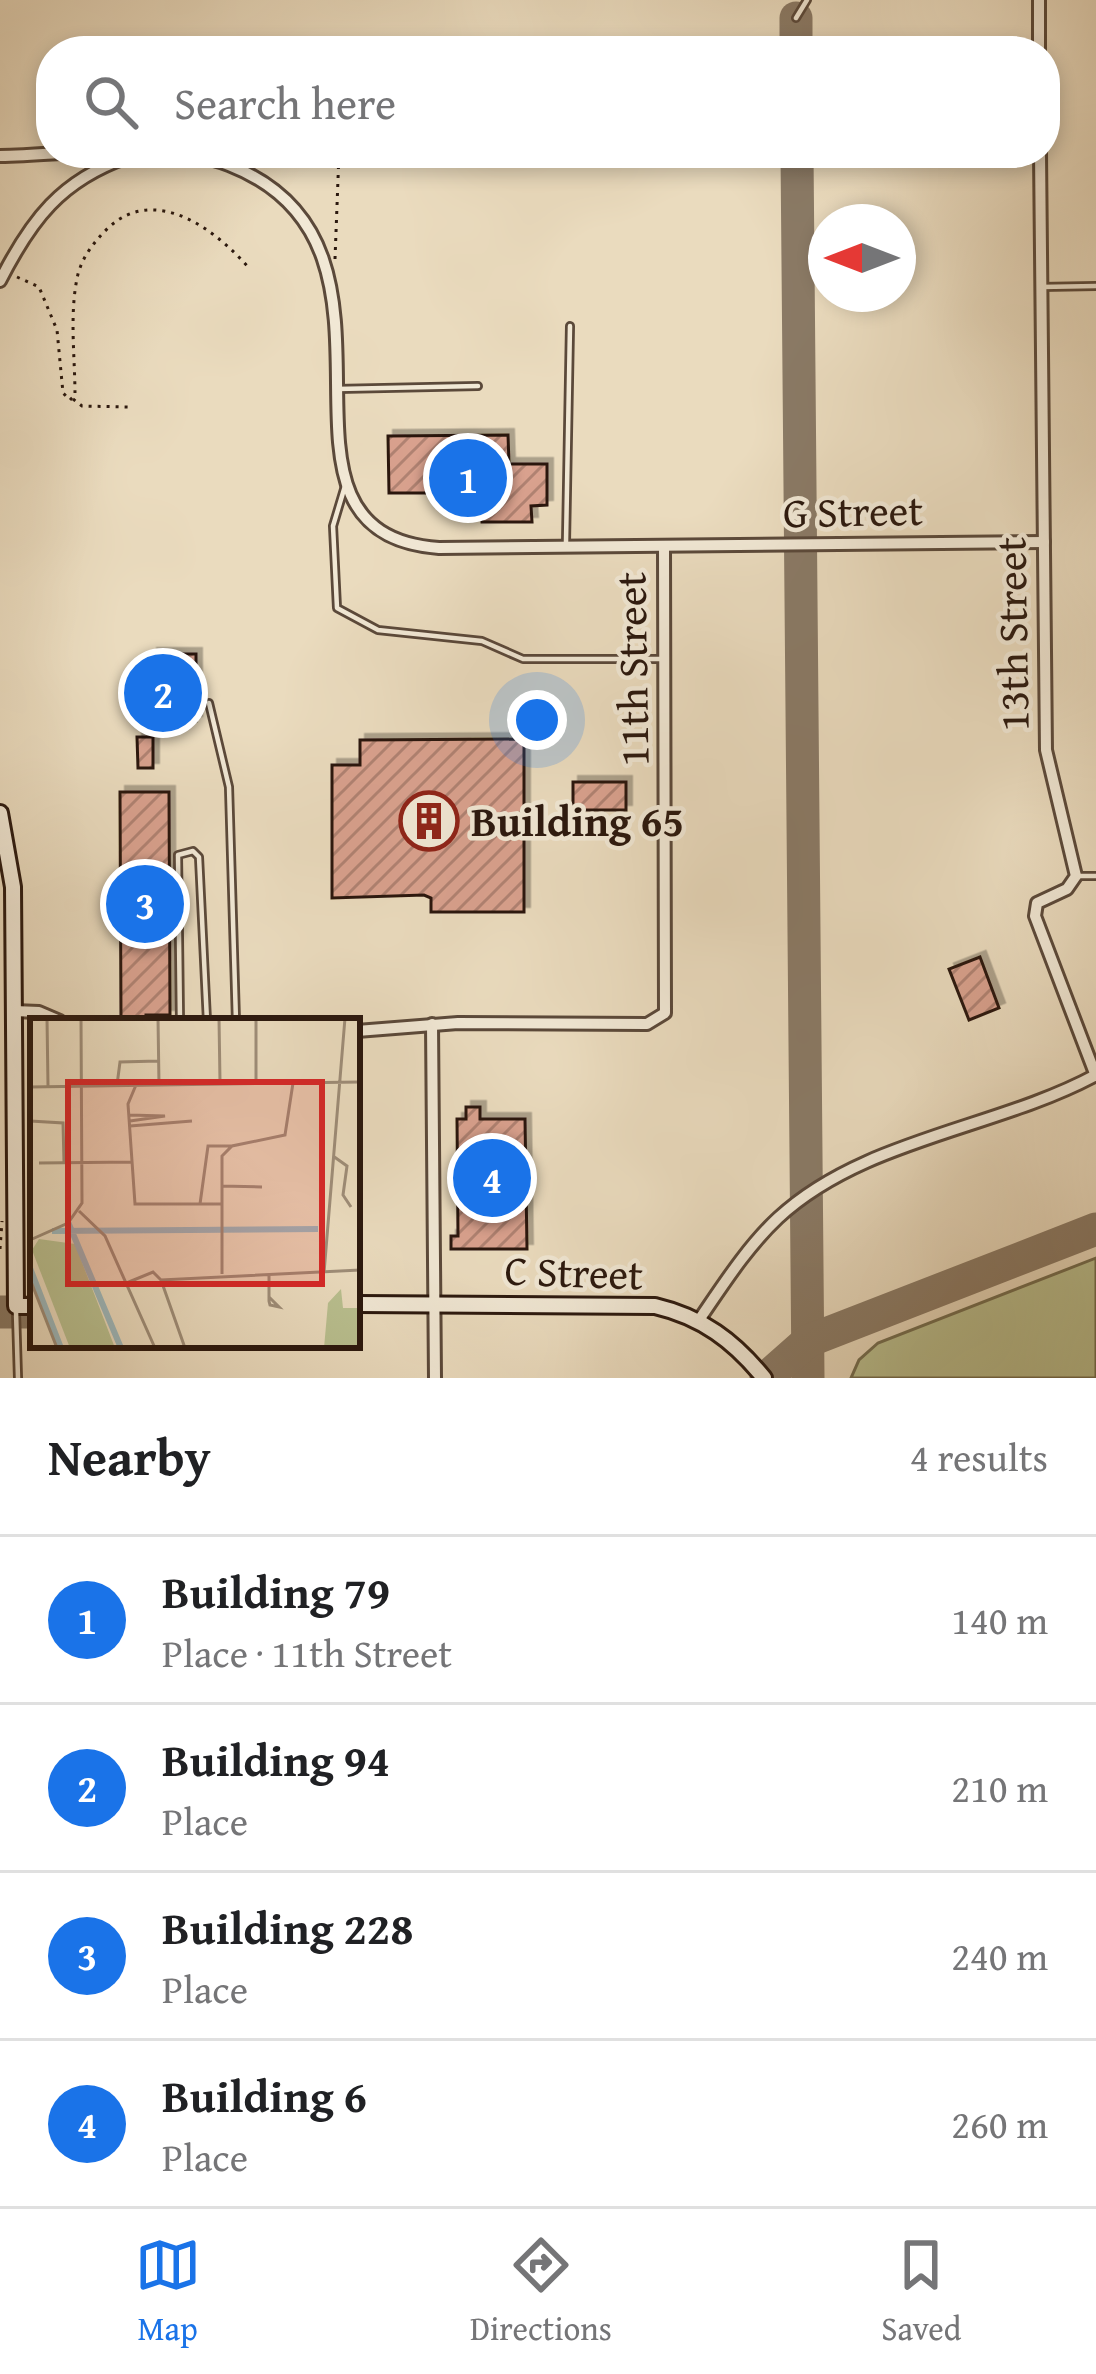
<!DOCTYPE html>
<html lang="en">
<head>
<meta charset="utf-8">
<style>
	body { margin:0; font-family:"Gentium Book Plus",serif; background:#f6f6f6; color:#202124 }
	.compass { position:absolute; left:808px; top:204px; width:108px; height:108px; border-radius:50%; background:#fff; box-shadow:0 6px 18px #0003; rotate:270deg }
	.you { position:absolute; left:537px; top:720px; width:42px; height:42px; margin:-30px; border:9px solid #fff; border-radius:50%; background:#1a73e8; box-shadow:0 0 0 18px #1a73e833 }
	.badge { display:grid; place-items:center; width:78px; height:78px; border-radius:50%; background:#1a73e8; color:#fff; font-size:39px; font-weight:700 }
	.pin { position:absolute; translate:-50% -50%; border:6px solid #fff; box-shadow:0 3px 12px #0006 }
	.list { margin:0; padding:0; list-style:none }
	h2 { display:flex; justify-content:space-between; align-items:center; height:156px; margin:0; padding:0 48px; font-size:51px }
	h2 small { font-size:39px; font-weight:400; color:#757577 }
	.list li { display:grid; grid-template-columns:78px 1fr auto; gap:36px; align-items:center; box-sizing:border-box; height:168px; padding:0 48px; border-top:3px solid #e0e0e0 }
	.list b { display:block; font-size:45px; white-space:nowrap }
	.list p { margin:0; font-size:39px; white-space:nowrap; color:#757577 }
	.list em { font-size:39px; font-style:normal; color:#757577 }
	.icon { flex:none; width:66px; height:66px; fill:none; stroke:currentColor; stroke-width:2; stroke-linecap:round; stroke-linejoin:round }
	.map { position:relative; flex:none; width:1096px; height:1378px; overflow:hidden }
	.search { position:absolute; background:#fff; box-shadow:0 6px 18px #0003; left:36px; right:36px; top:36px; height:132px; display:flex; align-items:center; gap:30px; box-sizing:border-box; padding:0 42px; border-radius:48px; color:#757577; font-size:45px }
	.sheet { height:828px; background:#fff }
	nav { display:flex; justify-content:space-around; align-items:center; box-sizing:border-box; height:168px; border-top:3px solid #e0e0e0; background:#fff; font-size:33px; color:#757577 }
	nav a { display:grid; justify-items:center; gap:6px }
	nav .on { color:#1a73e8 }
	.map>svg:first-child { display:block }
</style>
</head>
<body>
<div class="map">
<svg width="1096" height="1378" viewBox="0 0 1096 1378">
	<defs>
		<pattern id="building-hatch" width="6" height="6" patternUnits="userSpaceOnUse" patternTransform="scale(3)"><rect width="6" height="6" fill="#d9a18e"/><path d="M-1 1l2-2M0 6l6-6M5 7l2-2" fill="none" stroke="#b08272"/></pattern>
		<filter id="shadow"><feDropShadow dx="5.5" dy="-5.5" stdDeviation="0" flood-color="#0004"/></filter>
	</defs>
	<rect width="100%" height="100%" fill="#eadbbe"/>
	<filter id="stains"><feTurbulence type="fractalNoise" baseFrequency=".00167" numOctaves="4"/><feColorMatrix values="0 0 0 0 .2 0 0 0 0 .09 0 0 0 0 .02 0 0 0 .5 -.17"/></filter>
	<radialGradient id="worn" r=".72"><stop offset=".6" stop-color="#630" stop-opacity="0"/><stop offset="1" stop-color="#630" stop-opacity=".3"/></radialGradient>
	<polygon fill="#b9c090" stroke="#726c4f" stroke-width="3" points="1096,1258 1096,1378 851,1378 859,1360 878,1343"/>
	<g fill="none" stroke-linecap="round" stroke-linejoin="round">
		<g stroke="#8a7a66" stroke-width="33">
			<polyline points="796,18 796,51"/>
			<polyline points="797,153 808,1378"/>
			<polyline points="0,1312 33,1312"/>
			<polyline points="766,1378 808,1341 1096,1229"/>
		</g>
	</g>
	<g fill="url(#building-hatch)" stroke="#2b180e" stroke-width="3" filter="url(#shadow)">
		<polygon points="508,435 509,464 547,464 547,505 531,506 532,522 482,522 481,510 456,510 455,493 389,493 388,436"/>
		<polygon points="152,654 196,654 196,721 130,718 130,669 152,669"/>
		<polygon points="137,737 153,737 153,768 138,768"/>
		<polygon points="524,739 524,912 431,912 431,898 424,895 332,898 332,765 360,765 360,740"/>
		<rect x="573" y="782" width="53" height="28"/>
		<polygon points="120,792 169,792 170,1015 146,1015 146,1021 121,1021"/>
		<polygon points="980,957 999,1008 969,1020 949,969"/>
		<polygon points="466,1107 480,1107 480,1119 525,1119 527,1249 451,1249 451,1236 458,1236 457,1119 466,1119"/>
	</g>
	<g fill="none" stroke-linecap="round" stroke-linejoin="round">
		<defs>
			<g id="lane">
				<polyline points="796,18 807,0"/>
				<polyline points="1041,287 1096,286"/>
				<polyline points="337,389 478,386"/>
				<polyline points="345,486 333,526 337,608 378,630 482,641 523,659 665,659"/>
				<polyline points="566,542 570,326"/>
				<polyline points="209,703 229,787 236,1021"/>
				<polyline points="1076,876 1096,876"/>
				<polyline points="180,1021 178,855 193,851 199,857 207,1021"/>
				<polyline points="16,1312 18,1378"/>
			</g>
			<g id="street">
				<polyline points="1039,0 1039,51"/>
				<polyline points="1040,153 1046,750 1076,876 1067,889 1037,903 1035,916 1096,1076"/>
				<path d="M0,156C71,155 161,139 229,165C440,247 236,533 439,548L1044,542"/>
				<path d="M0,281C31,220 61,180 128,157"/>
				<polyline points="14,1011 39,1012 60,1021"/>
				<polyline points="432,1024 435,1378"/>
				<polyline points="357,1031 458,1023 647,1024 665,1013 664,546"/>
				<path d="M699,1320C723,1285 747,1247 778,1218C863,1139 996,1129 1096,1075"/>
			</g>
			<g id="secondary">
				<polyline points="0,813 13,887 16,1306 33,1306"/>
				<path d="M357,1304L655,1306C702,1317 734,1341 764,1378"/>
			</g>
		</defs>
		<use href="#lane" stroke="#5b493a" stroke-width="10"/>
		<use href="#street" stroke="#5b493a" stroke-width="16"/>
		<use href="#secondary" stroke="#2b180e" stroke-width="20"/>
		<g stroke="#2b180e" stroke-width="3" stroke-dasharray="3 6" stroke-linecap="butt">
			<polyline points="335,259 339,153"/>
			<path d="M17,277L39,287L57,330L63,393L70,400L75,395C75,357 69,312 78,274C83,256 94,242 108,228C155,184 215,229 249,268"/>
			<polyline points="73,399 82,406 128,407"/>
			<polyline points="0,1249 2,1221"/>
		</g>
		<use href="#lane" stroke="#f1e8d5" stroke-width="4.5"/>
		<use href="#street" stroke="#f1e8d5" stroke-width="10"/>
		<use href="#secondary" stroke="#f1e8d5" stroke-width="14"/>
	</g>
	<defs>
		<symbol id="building-ring" viewBox="-11 -11 22 22"><circle r="9.5" fill="#f1e8d5" stroke="#8f2418" stroke-width="1.5"/><path d="M-4-6H4V6H1V3H-1V6H-4ZM-2.5-4.3h1.7v1.8h-1.7ZM.8-4.3h1.7v1.8H.8ZM-2.5-1h1.7V.8h-1.7ZM.8-1h1.7V.8H.8Z" fill="#8f2418"/></symbol>
	</defs>
	<g fill-rule="evenodd">
		<use href="#building-ring" x="396" y="788" width="66" height="66"/>
	</g>
	<g text-anchor="middle" stroke-width="9" stroke-linejoin="round" paint-order="stroke">
		<g font-size="42" fill="#2b180e" stroke="#f1e8d5">
			<text transform="translate(853 511) rotate(-1)" y="15">G Street</text>
			<text transform="translate(1012 634) rotate(-91)" y="15">13th Street</text>
			<text transform="translate(632 669) rotate(-91)" y="15">11th Street</text>
			<text transform="translate(574 1272) rotate(2)" y="15">C Street</text>
		</g>
		<g font-size="42" font-weight="bold" fill="#2b180e" stroke="#f1e8d5" text-anchor="start">
			<text x="471" y="836">Building 65</text>
		</g>
	</g>
	<g transform="translate(30 1018)">
		<rect width="330" height="330" fill="#eadbbe"/>
		<path d="M311,271L313,290H330V330H294L298,285Z" fill="#b9c090"/>
		<path d="M9,221L45,226L85,330H40L2,232Z" fill="#b9c090"/>
		<path fill="none" stroke="#9db8bc" stroke-width="6" d="M38,204L91,330M22,213L288,211M0,250L31,330"/>
		<path fill="none" stroke="#9e8d78" stroke-width="3" d="M17,0L18,68M128,0L129,67M189,0L190,64M226,0V64M87,67L90,44L128,43M106,67L98,86L105,186H191M0,69L330,64M99,97L135,98L100,103M0,103L33,105L34,144M100,108L162,103M303,138L317,148L313,177L321,189M9,145L103,144M191,168L232,169M170,186L178,128H202M49,193L75,218L125,330M0,222L38,205L52,185L51,0M294,255L315,0M192,256V138L202,128L255,117L263,65M239,256V283L240,287L249,289L239,279M0,261L27,330M131,262L155,330M94,266L123,254L131,262L330,252"/>
		<path fill="#d62828" fill-opacity="0.15" stroke="#d62828" stroke-width="6" d="M38,64H292V266H38Z"/>
		<rect width="330" height="330" fill="none" stroke="#2b180e" stroke-width="6"/>
	</g>
	<rect width="100%" height="100%" filter="url(#stains)"/>
	<rect width="100%" height="100%" fill="url(#worn)"/>
</svg>
<svg class="compass" viewBox="-18 -18 36 36"><path d="M0-13l5 13h-10z" fill="#e53935"/><path d="M0 13l5-13h-10z" fill="#757577"/></svg>
<div class="you"></div>
<div class="pin badge" style="left:468px;top:478px">1</div>
<div class="pin badge" style="left:163px;top:693px">2</div>
<div class="pin badge" style="left:145px;top:904px">3</div>
<div class="pin badge" style="left:492px;top:1178px">4</div>
<div class="search"><svg class="icon" aria-label="search" viewBox="0 0 24 24"><circle cx="10" cy="10" r="6"/><path d="M15 15l6 6"/></svg>Search here</div>
</div>
<section class="sheet">
<h2>Nearby<small>4 results</small></h2>
<ul class="list">
<li><span class="badge">1</span><div><b>Building 79</b><p>Place · 11th Street</p></div><em>140 m</em></li>
<li><span class="badge">2</span><div><b>Building 94</b><p>Place</p></div><em>210 m</em></li>
<li><span class="badge">3</span><div><b>Building 228</b><p>Place</p></div><em>240 m</em></li>
<li><span class="badge">4</span><div><b>Building 6</b><p>Place</p></div><em>260 m</em></li>
</ul>
</section>
<nav>
<a class="on"><svg class="icon" aria-label="map" viewBox="0 0 24 24"><path d="M3 6l6-2 6 2 6-2v14l-6 2-6-2-6 2zM9 4v14M15 6v14"/></svg>Map</a>
<a><svg class="icon" aria-label="directions" viewBox="0 0 24 24"><path d="M12 3l9 9-9 9-9-9zM9 14v-3h6M13 9l2 2-2 2"/></svg>Directions</a>
<a><svg class="icon" aria-label="saved" viewBox="0 0 24 24"><path d="M7 4h10v16l-5-4-5 4z"/></svg>Saved</a>
</nav>
</body>
</html>
